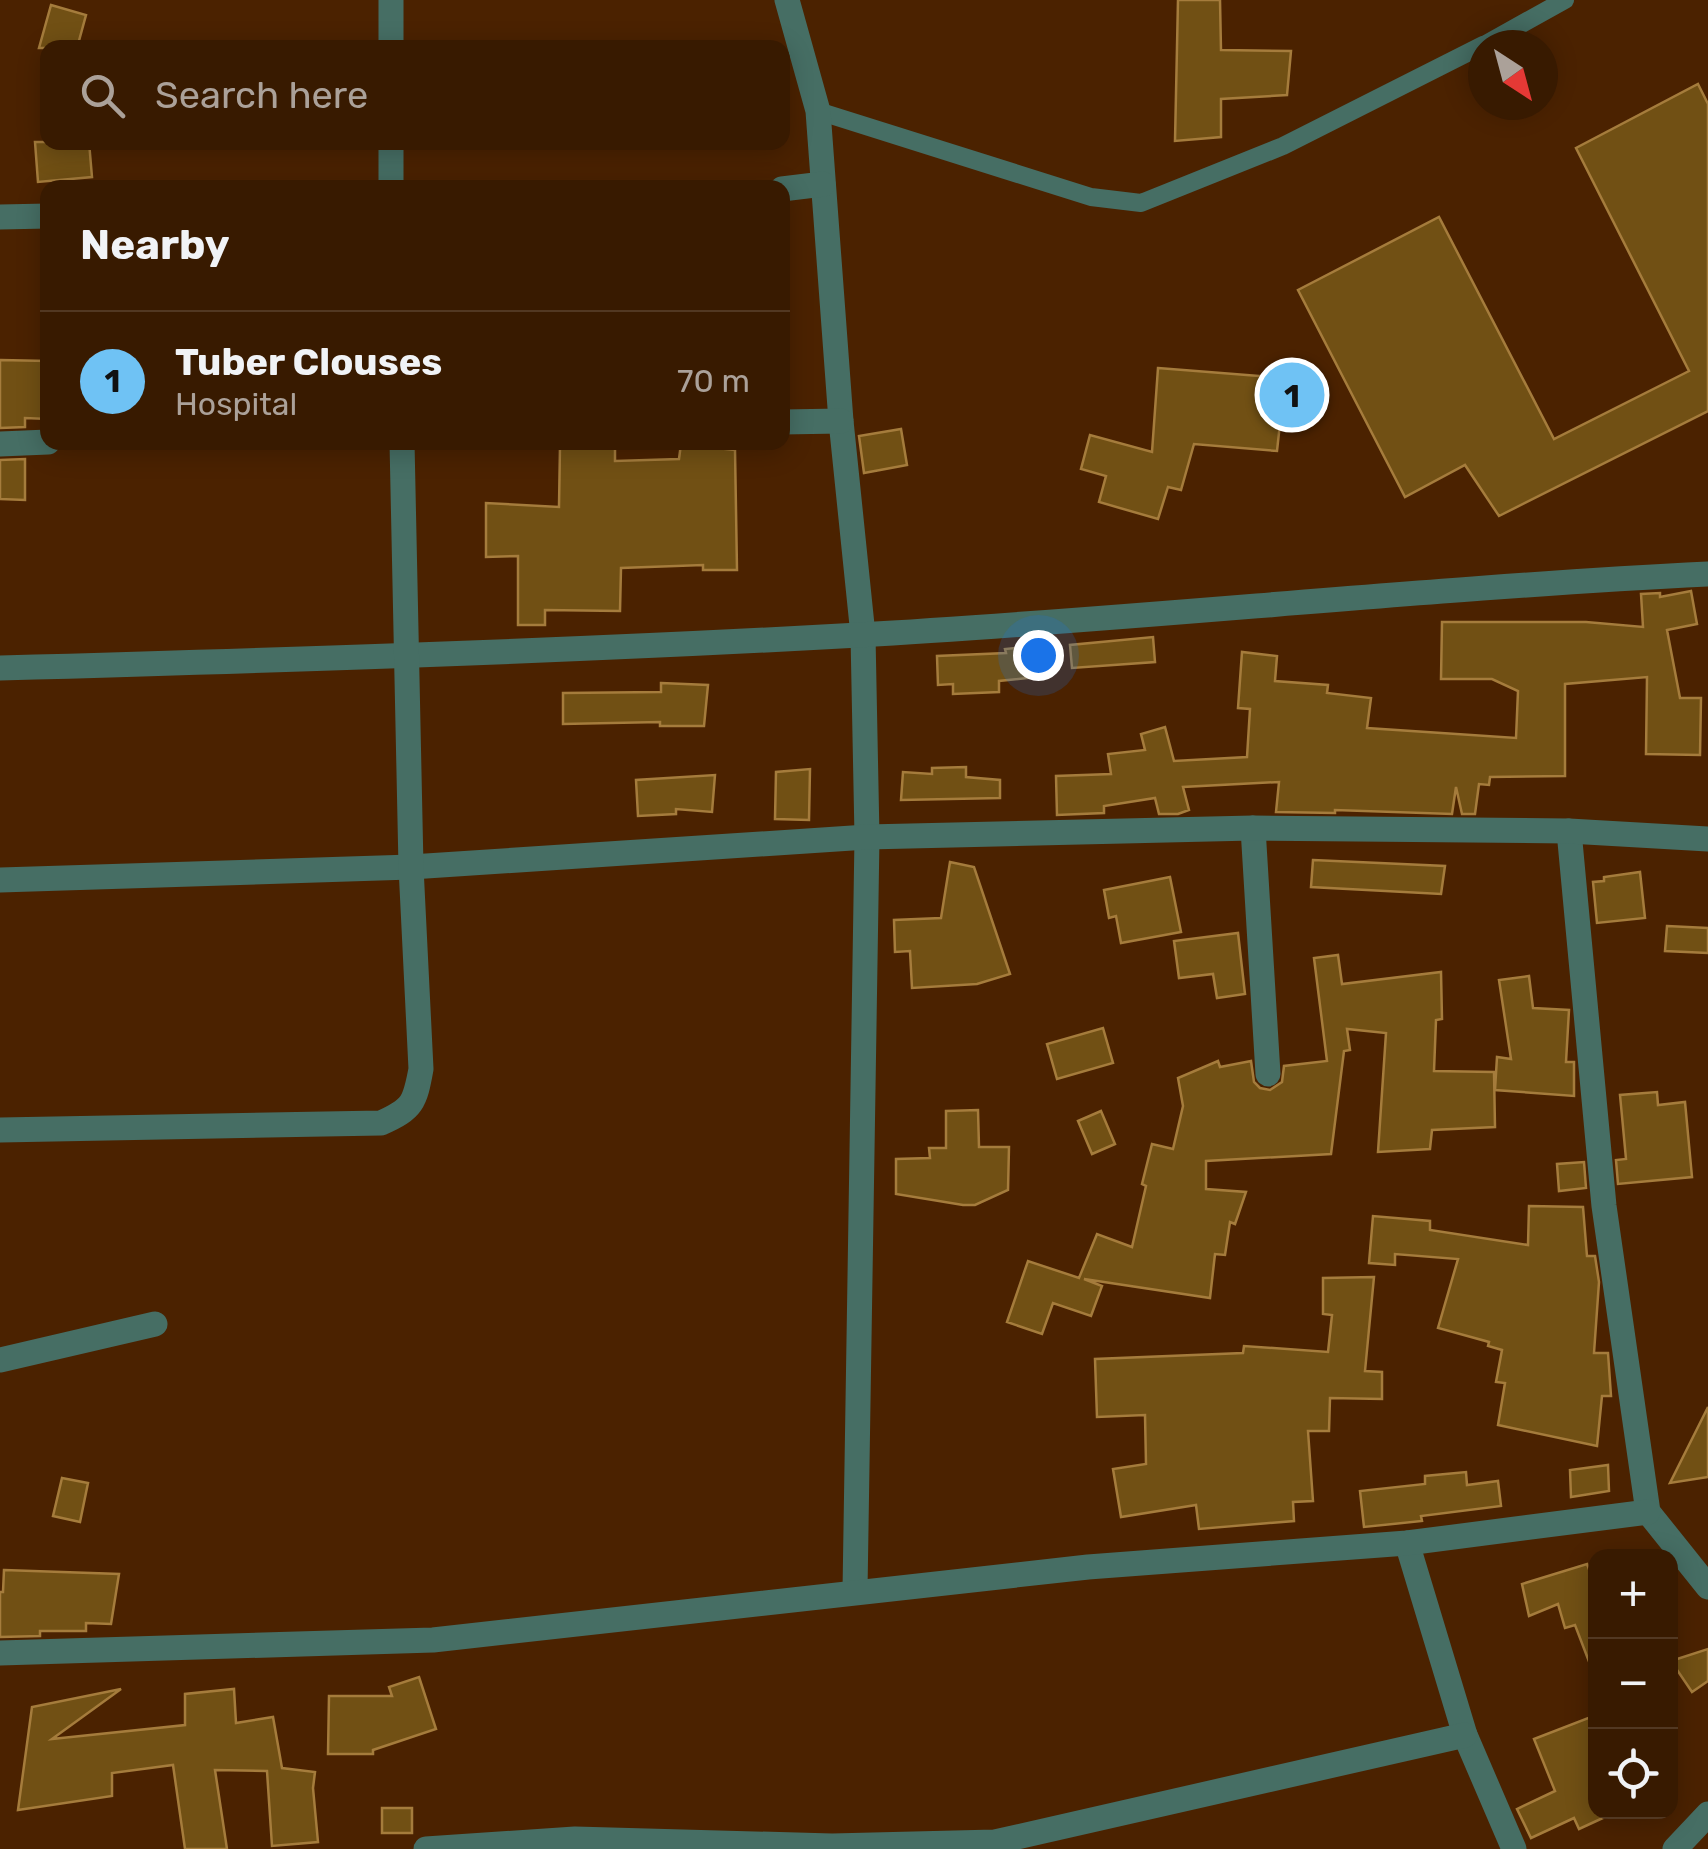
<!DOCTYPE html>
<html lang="en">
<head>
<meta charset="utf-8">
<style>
	body { margin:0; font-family:Rubik,sans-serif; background:#3f230a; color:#f1f3f6 }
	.controls { position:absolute; right:30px; bottom:30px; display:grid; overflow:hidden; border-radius:20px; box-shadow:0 5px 25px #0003 }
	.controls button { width:90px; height:90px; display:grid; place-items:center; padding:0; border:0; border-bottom:2px solid #523822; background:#381a00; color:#f1f3f6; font:50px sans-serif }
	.compass { position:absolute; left:1468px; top:30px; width:90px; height:90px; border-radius:50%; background:#381a00; box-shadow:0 5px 25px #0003; rotate:144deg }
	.you { position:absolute; left:1038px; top:655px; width:35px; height:35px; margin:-25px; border:8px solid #fff; border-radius:50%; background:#1a73e8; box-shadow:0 0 0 15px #1a73e833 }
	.badge { display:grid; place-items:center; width:65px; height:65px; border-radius:50%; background:#6fc2f4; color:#111; font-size:32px; font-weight:700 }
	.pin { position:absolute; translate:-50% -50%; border:5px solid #fff; box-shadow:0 2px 10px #0006 }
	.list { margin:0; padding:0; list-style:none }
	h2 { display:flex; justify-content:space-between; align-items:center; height:130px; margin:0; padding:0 40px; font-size:42px }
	h2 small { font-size:32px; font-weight:400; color:#aba199 }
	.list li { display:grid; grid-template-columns:65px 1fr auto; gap:30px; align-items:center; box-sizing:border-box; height:140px; padding:0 40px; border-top:2px solid #523822 }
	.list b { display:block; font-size:38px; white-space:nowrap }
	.list p { margin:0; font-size:32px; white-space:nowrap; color:#aba199 }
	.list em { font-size:32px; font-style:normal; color:#aba199 }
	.icon { flex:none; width:55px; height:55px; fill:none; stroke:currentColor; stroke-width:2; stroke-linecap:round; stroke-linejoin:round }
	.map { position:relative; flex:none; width:1708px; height:1849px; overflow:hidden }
	.search { position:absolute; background:#381a00; box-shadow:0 5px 25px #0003; left:40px; top:40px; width:750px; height:110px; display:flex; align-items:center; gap:25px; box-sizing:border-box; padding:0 35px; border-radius:20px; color:#aba199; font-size:38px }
	.panel { position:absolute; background:#381a00; box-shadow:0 5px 25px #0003; left:40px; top:180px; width:750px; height:270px; border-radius:20px }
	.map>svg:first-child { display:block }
</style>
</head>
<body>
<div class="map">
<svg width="1708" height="1849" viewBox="0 0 1708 1849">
	<rect width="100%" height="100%" fill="#4b2200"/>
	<g fill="#715014" stroke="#a57c3c" stroke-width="2.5">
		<polygon points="1178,0 1220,0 1221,50 1291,51 1287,95 1221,99 1221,137 1175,141"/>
		<polygon points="51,5 86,15 77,48 39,48"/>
		<polygon points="1698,84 1708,104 1708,411 1499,516 1465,465 1405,497 1298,290 1439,217 1554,439 1689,371 1576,148"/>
		<polygon points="35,142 89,142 92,177 38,182"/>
		<polygon points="0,360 48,361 48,419 25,418 25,427 0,428"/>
		<polygon points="1158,368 1285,378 1277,451 1194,444 1181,490 1168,487 1158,519 1099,502 1106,476 1081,469 1090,435 1152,452"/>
		<polygon points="901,429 907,465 864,473 859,436"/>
		<polygon points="580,442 615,442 615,461 679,459 681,444 735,450 737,570 703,570 703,565 621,568 620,611 545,610 545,625 518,625 518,556 486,557 486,503 559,507 560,446 580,447"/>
		<polygon points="25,459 25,500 0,499 0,460"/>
		<polygon points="1691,591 1697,624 1667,630 1680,698 1701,698 1700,755 1646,754 1647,677 1565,684 1565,776 1490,777 1489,785 1479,784 1475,814 1462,814 1456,787 1452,814 1335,810 1335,813 1276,812 1279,782 1183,787 1189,810 1178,814 1159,814 1155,798 1104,806 1104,813 1057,815 1056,776 1111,774 1108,754 1145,750 1141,734 1165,727 1174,761 1247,757 1250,709 1238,708 1242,652 1277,656 1275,681 1328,685 1327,693 1371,698 1367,728 1516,738 1518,691 1492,679 1441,679 1442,622 1586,622 1643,627 1641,594 1660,593 1660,597"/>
		<polygon points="1153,637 1155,662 1072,668 1070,645"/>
		<polygon points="1044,645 1047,676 999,681 999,692 953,694 953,684 938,685 937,656 1006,653 1005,649"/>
		<polygon points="661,683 708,685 704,726 660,726 660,722 563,724 563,693 661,692"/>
		<polygon points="966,767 966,777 1000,780 1000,798 901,800 903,772 932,774 932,768"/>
		<polygon points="810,769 809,820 775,819 776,772"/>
		<polygon points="715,775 712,812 676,809 676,814 638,816 636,780"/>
		<polygon points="1313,860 1445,866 1441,894 1311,887"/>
		<polygon points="950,862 974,867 1010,974 977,984 912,988 910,951 895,952 894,920 941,918"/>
		<polygon points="1640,872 1645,918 1597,923 1593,882 1604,881 1604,877"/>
		<polygon points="1170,877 1181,932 1121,943 1116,916 1109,918 1104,890"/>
		<polygon points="1667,926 1708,928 1708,953 1665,951"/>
		<polygon points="1238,933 1245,994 1217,998 1213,974 1179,978 1174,941"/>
		<polygon points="1338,955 1342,984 1441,972 1442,1019 1436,1020 1434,1071 1494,1072 1495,1127 1432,1130 1430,1149 1378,1152 1386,1033 1347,1029 1350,1050 1344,1051 1331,1154 1206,1161 1206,1189 1246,1192 1235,1224 1230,1222 1225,1255 1215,1254 1210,1298 1084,1279 1102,1286 1091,1316 1053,1303 1042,1334 1007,1322 1028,1261 1079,1278 1097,1234 1132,1247 1146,1186 1142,1184 1152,1144 1173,1149 1183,1106 1178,1078 1218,1061 1220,1067 1251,1061 1254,1082 1260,1088 1270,1090 1282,1082 1284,1066 1327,1061 1314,958"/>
		<polygon points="1529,976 1533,1008 1569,1010 1566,1062 1574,1062 1574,1096 1495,1090 1497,1057 1511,1059 1499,980"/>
		<polygon points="1103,1028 1113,1063 1057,1079 1047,1044"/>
		<polygon points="1657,1092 1658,1105 1685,1102 1692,1177 1618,1184 1616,1160 1626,1159 1620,1095"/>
		<polygon points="978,1110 979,1147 1009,1147 1008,1190 975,1205 963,1205 896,1194 896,1159 930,1158 929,1148 946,1148 946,1111"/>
		<polygon points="1101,1111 1115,1144 1092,1154 1078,1121"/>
		<polygon points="1584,1162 1586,1188 1559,1191 1557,1164"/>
		<polygon points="1529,1206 1583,1207 1587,1256 1595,1256 1599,1282 1594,1353 1608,1353 1611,1396 1602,1396 1597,1446 1498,1425 1505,1383 1496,1382 1502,1350 1488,1346 1489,1342 1438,1328 1458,1259 1395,1254 1395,1265 1369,1263 1373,1216 1430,1221 1430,1230 1528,1245"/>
		<polygon points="1374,1277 1365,1371 1382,1372 1382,1399 1330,1398 1329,1431 1308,1431 1313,1501 1293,1502 1294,1521 1199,1529 1196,1505 1121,1517 1113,1469 1146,1464 1145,1415 1097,1417 1095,1359 1243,1353 1244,1346 1328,1352 1332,1315 1323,1314 1323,1278"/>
		<polygon points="1708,1407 1708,1477 1670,1483"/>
		<polygon points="1608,1465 1609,1491 1571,1497 1570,1470"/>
		<polygon points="1466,1472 1467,1485 1498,1481 1501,1506 1421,1516 1422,1521 1364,1527 1360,1491 1425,1484 1425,1476"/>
		<polygon points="62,1478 88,1483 80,1522 53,1516"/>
		<polygon points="1587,1564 1596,1588 1593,1672 1575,1625 1565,1628 1558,1604 1529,1616 1522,1584"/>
		<polygon points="4,1570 119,1574 111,1624 86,1623 86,1631 40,1631 40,1636 0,1637 0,1592 3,1592"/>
		<polygon points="1708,1649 1708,1681 1692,1692 1671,1661"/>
		<polygon points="419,1677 436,1729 373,1750 373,1754 328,1754 329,1696 392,1696 389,1687"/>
		<polygon points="121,1689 52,1739 185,1725 185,1694 234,1689 236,1723 273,1717 282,1768 315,1772 313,1788 318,1842 272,1846 267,1771 215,1770 227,1849 185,1849 173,1765 112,1773 112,1796 18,1810 32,1707"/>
		<polygon points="1596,1715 1596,1812 1603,1812 1605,1817 1579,1829 1574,1818 1531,1838 1517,1809 1555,1791 1534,1739"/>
		<rect x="382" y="1808" width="30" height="25"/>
	</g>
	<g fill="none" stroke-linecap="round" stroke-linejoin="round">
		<g stroke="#466e64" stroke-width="18">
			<polyline points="1484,45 1565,0"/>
			<polyline points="818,111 1091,197 1141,203 1283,146 1483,45"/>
		</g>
		<g stroke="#466e64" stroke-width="25">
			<polyline points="787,0 818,111 841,421 863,635 867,837 855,1591"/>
			<polyline points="391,48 391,0"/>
			<polyline points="391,188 391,142"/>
			<polyline points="782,189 823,184"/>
			<polyline points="0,217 48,216"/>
			<polyline points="782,422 841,421"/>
			<polyline points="0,444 48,442"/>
			<path d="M0,668C287,660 573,651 859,635C1142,619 1425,588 1708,574"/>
			<polyline points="1253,828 1268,1074"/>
			<polyline points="1569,831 1604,1206 1648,1512 1708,1587"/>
			<polyline points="0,880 411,867 867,837 1253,828 1569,831 1708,839"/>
			<path d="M0,1130L381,1123C413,1109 415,1102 421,1069L411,867L402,442"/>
			<polyline points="0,1360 155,1324"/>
			<polyline points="1407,1543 1465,1735 1514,1849"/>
			<polyline points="0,1653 433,1640 1088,1567 1407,1543 1648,1512"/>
			<polyline points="426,1849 575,1839 832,1846 995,1842 1465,1735"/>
			<polyline points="1675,1849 1708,1814"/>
		</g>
	</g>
</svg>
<div class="controls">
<button>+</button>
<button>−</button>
<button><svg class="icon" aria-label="locate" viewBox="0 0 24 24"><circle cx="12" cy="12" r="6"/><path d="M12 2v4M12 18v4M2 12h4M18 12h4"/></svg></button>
</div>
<svg class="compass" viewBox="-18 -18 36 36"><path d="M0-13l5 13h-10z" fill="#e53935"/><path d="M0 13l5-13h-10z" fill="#aba199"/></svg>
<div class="you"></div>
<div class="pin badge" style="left:1292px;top:395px">1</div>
<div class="search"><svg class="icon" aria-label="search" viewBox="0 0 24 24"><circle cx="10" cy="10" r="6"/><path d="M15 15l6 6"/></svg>Search here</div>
<section class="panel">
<h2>Nearby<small></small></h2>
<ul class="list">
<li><span class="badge">1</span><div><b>Tuber Clouses</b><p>Hospital</p></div><em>70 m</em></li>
</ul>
</section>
</div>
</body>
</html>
